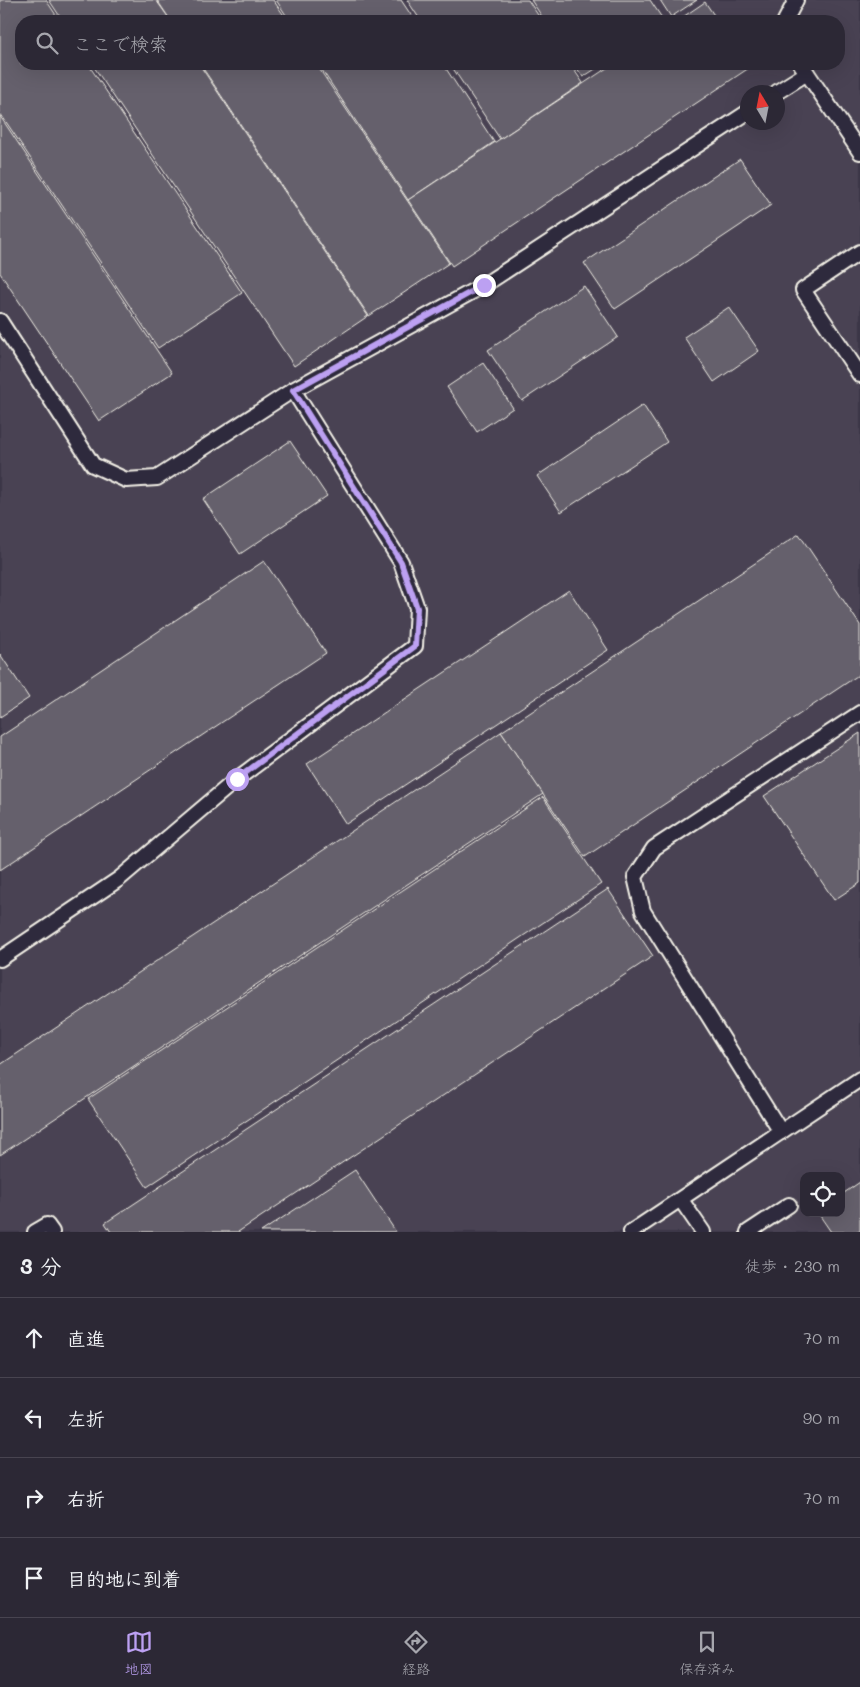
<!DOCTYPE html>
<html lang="ja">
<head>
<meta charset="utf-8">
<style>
	body { margin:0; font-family:Mali,"Klee One",sans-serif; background:#383441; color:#f1f3f6 }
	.controls { position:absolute; right:15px; bottom:15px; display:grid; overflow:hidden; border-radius:10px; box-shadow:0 5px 20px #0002 }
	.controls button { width:45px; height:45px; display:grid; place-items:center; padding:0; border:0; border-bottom:1px solid #484450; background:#2c2835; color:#f1f3f6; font:25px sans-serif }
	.compass { position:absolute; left:740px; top:85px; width:45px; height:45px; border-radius:50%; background:#2c2835; box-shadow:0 5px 20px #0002; rotate:350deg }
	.stop { position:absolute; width:15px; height:15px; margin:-11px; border:4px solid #bca0f2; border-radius:50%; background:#fff }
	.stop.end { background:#bca0f2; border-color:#fff; box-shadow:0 1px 5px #0008 }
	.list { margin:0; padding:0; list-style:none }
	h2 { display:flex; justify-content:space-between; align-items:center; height:65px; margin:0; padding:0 20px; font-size:21px }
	h2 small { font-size:16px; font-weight:400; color:#a6a6ad }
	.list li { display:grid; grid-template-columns:32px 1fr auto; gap:15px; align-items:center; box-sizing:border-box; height:80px; padding:0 20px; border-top:1px solid #484450 }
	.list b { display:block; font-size:19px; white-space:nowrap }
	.list em { font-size:16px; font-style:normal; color:#a6a6ad }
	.icon { flex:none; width:28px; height:28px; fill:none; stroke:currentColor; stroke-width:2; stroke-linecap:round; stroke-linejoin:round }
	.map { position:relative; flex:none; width:860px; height:1232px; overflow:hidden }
	.search { position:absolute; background:#2c2835; box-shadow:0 5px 20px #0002; left:15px; right:15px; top:15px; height:55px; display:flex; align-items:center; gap:12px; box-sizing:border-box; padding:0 18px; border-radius:20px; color:#a6a6ad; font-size:19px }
	.sheet { height:385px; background:#2c2835 }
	nav { display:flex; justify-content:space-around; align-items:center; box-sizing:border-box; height:70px; border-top:1px solid #484450; background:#2c2835; font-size:14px; color:#a6a6ad }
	nav a { display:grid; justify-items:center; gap:2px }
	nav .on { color:#bca0f2 }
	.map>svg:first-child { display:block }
</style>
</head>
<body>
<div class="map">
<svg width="860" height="1232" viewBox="0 0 860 1232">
	<rect width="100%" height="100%" fill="#3b3647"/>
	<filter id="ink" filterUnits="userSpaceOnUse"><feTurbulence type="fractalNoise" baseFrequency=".02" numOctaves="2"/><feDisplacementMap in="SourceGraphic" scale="10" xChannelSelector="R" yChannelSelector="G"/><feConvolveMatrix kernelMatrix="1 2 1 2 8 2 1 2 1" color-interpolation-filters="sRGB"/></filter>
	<g filter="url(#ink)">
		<path fill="#484352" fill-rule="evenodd" d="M0,0H860V1232H0ZM21,21H839V64H21ZM748,92H778V122H748ZM804,1176H841V1213H804Z"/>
		<g fill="#65616c" stroke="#f4f1e8">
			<polygon points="0,0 46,0 60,21 21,21 21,64 88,64 242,293 158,348 0,113"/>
			<polygon points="49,0 156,0 171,21 63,21"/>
			<polygon points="157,0 273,0 288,21 171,21"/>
			<polygon points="276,0 401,0 415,21 290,21"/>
			<polygon points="407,0 528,0 542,21 421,21"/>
			<polygon points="531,0 650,0 664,21 545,21"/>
			<polygon points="660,0 697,0 671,17"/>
			<polygon points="705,2 718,21 677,21"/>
			<polygon points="92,64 199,64 368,316 294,366"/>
			<polygon points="200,64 316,64 449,263 369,316"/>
			<polygon points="318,64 443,64 494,142 408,200"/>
			<polygon points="450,64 570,64 583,83 500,139"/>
			<polygon points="574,64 603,64 583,77"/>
			<polygon points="613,64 746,64 749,68 452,266 408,200"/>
			<polygon points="0,116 172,373 99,421 0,273"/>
			<polygon points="740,159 771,205 615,309 584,263"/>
			<polygon points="584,286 618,337 522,401 488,350"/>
			<polygon points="729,307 759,351 714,382 684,337"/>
			<polygon points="483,363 513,408 477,432 447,387"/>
			<polygon points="643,405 667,442 561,512 537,476"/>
			<polygon points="290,441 327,496 240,554 203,499"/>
			<polygon points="799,534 860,625 860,674 585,857 501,732"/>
			<polygon points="264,561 326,653 0,870 0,737"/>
			<polygon points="569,590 608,650 346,824 307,764"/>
			<polygon points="0,654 29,698 0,717"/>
			<polygon points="501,732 543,794 0,1155 0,1065"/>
			<polygon points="860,733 860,883 834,900 764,796"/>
			<polygon points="543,797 601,884 147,1187 88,1099"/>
			<polygon points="608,889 653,956 238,1232 111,1232 105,1223"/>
			<polygon points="355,1170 396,1232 261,1232"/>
			<polygon points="860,1182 860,1232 831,1232 818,1213 841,1213 841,1195"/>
		</g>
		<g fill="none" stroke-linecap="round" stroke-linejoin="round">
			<defs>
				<g id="lane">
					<polyline points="785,21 796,0"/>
					<polyline points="801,64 860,152"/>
					<polyline points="777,92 807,73"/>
					<polyline points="860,252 803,290 860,375"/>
					<polyline points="0,321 93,465 126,480 157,478 293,390 484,285 748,112"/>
					<polyline points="0,959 119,879 237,779 415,646 417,608 401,562 293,390"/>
					<polyline points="781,1132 643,911 635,877 654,848 860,713"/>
					<polyline points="681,1200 703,1232"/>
					<polyline points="35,1232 47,1225 52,1232"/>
					<polyline points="631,1232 860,1079"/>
					<polyline points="748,1232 789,1205"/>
				</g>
			</defs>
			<use href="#lane" stroke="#f4f1e8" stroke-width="18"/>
			<use href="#lane" stroke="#2f2a3d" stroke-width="14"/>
		</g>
	</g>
	<g fill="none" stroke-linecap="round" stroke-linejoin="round" filter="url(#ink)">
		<polyline stroke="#bca0f2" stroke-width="6" points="237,779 415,646 417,608 401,562 293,390 484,285"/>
	</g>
</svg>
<div class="controls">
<button><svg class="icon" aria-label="locate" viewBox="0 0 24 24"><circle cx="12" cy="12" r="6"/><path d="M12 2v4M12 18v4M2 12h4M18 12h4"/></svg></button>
</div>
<svg class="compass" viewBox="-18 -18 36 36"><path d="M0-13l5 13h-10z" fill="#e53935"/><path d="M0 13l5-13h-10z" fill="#a6a6ad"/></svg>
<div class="stop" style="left:237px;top:779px"></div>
<div class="stop end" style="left:484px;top:285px"></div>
<div class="search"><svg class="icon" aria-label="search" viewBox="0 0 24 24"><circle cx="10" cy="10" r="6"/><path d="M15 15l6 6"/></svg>ここで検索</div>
</div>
<section class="sheet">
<h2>3 分<small>徒歩 · 230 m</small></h2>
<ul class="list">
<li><svg class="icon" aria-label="ahead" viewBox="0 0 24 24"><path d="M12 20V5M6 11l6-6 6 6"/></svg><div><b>直進</b></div><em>70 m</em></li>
<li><svg class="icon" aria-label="left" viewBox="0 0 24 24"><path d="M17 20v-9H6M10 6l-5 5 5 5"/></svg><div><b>左折</b></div><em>90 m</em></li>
<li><svg class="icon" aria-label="right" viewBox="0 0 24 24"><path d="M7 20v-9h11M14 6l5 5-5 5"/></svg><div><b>右折</b></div><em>70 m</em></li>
<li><svg class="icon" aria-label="arrive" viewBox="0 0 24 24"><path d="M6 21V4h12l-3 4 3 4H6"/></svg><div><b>目的地に到着</b></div></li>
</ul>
</section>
<nav>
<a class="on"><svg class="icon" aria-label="map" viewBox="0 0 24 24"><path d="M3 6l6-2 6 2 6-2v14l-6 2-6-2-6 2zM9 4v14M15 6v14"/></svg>地図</a>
<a><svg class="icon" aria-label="directions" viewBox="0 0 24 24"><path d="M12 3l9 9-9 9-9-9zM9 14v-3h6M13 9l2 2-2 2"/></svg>経路</a>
<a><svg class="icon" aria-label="saved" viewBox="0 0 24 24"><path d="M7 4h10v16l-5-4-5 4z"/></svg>保存済み</a>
</nav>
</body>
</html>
